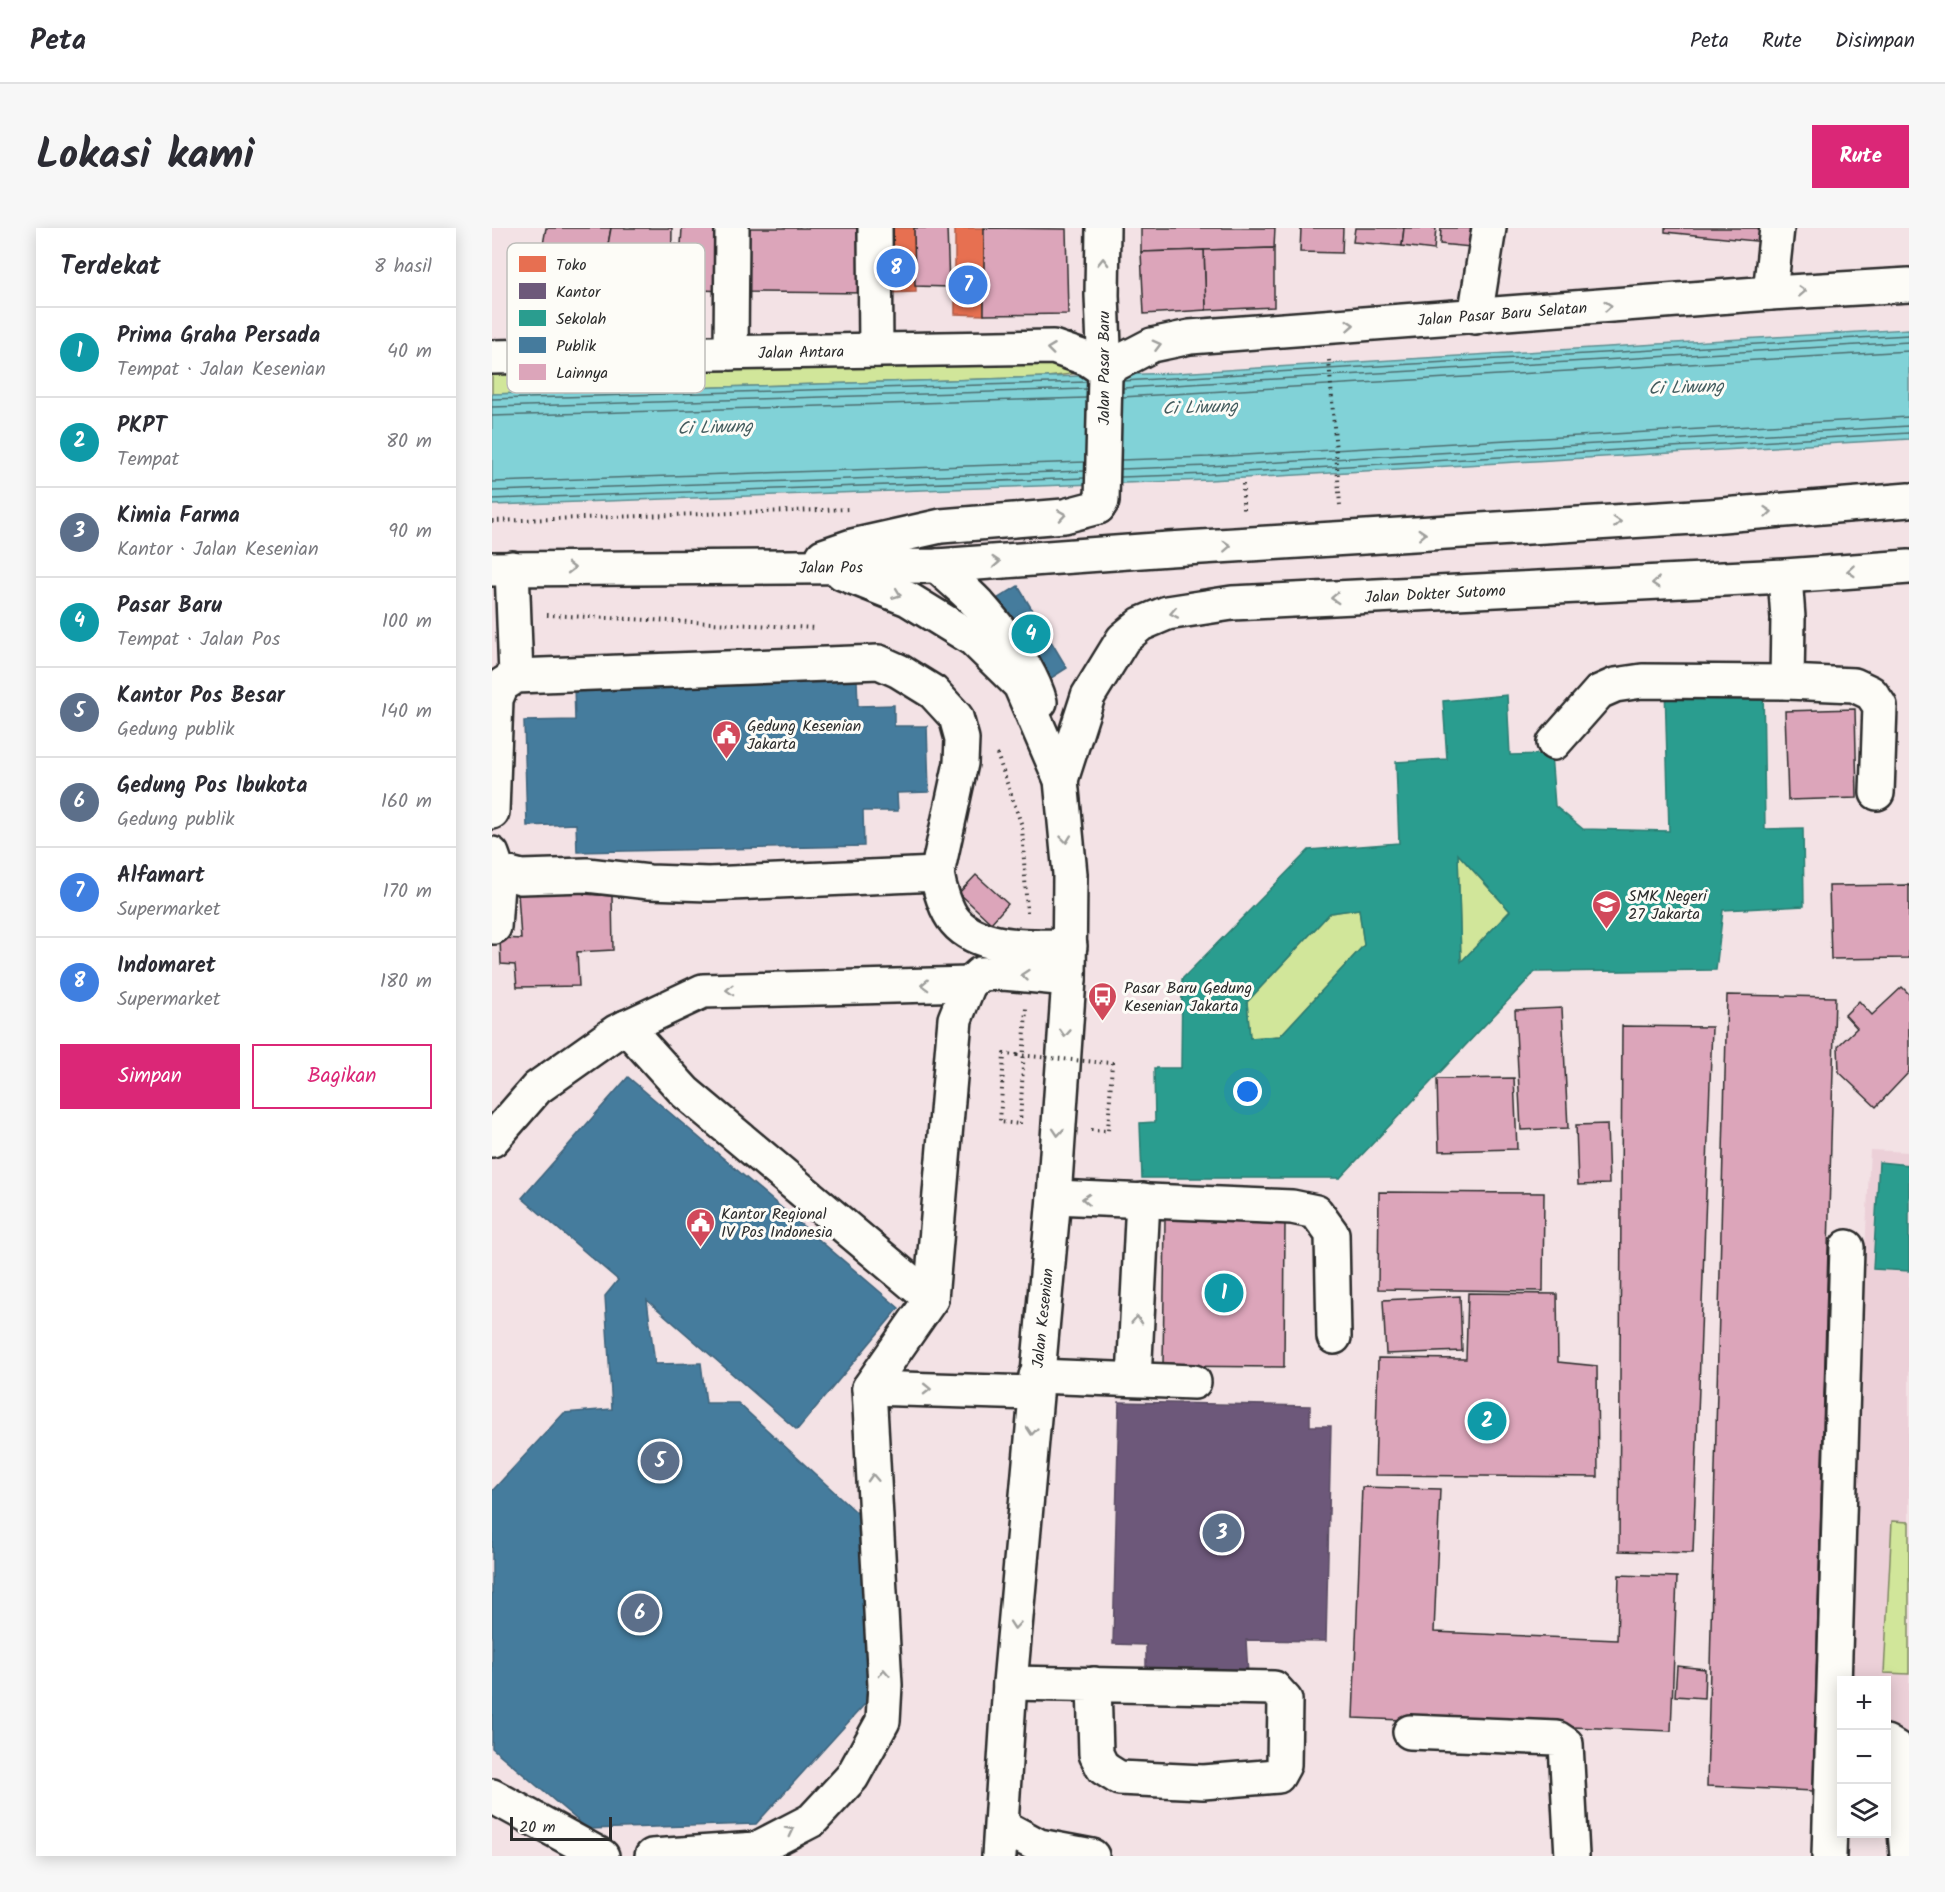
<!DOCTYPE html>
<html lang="id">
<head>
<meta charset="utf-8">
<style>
	body { margin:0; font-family:Kalam,sans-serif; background:#f7f7f7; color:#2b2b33 }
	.controls { position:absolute; right:18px; bottom:18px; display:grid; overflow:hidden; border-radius:0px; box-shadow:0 3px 15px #0003 }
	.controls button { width:54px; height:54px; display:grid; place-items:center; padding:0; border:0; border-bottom:2px solid #e1e1e2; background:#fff; color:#2b2b33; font:30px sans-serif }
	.scale { position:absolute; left:18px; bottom:15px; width:102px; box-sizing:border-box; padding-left:6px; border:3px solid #2b2b2b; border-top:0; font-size:16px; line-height:21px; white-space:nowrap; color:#2b2b2b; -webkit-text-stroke:4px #fdfcf7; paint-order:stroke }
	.you { position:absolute; left:756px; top:864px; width:21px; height:21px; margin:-15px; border:4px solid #fff; border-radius:50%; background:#1a73e8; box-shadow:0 0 0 9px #1a73e833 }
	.badge { display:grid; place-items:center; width:39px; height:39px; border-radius:50%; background:#db2777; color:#fff; font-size:20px; font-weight:700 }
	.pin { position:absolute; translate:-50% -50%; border:3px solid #fff; box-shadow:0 2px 6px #0006 }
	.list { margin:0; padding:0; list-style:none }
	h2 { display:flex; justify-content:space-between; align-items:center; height:78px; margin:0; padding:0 24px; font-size:26px }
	h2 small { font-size:20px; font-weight:400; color:#7c7c81 }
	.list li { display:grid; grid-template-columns:39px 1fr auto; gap:18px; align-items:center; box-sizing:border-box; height:90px; padding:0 24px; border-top:2px solid #e1e1e2 }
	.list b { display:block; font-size:22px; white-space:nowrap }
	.list p { margin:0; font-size:20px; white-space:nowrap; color:#7c7c81 }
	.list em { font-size:20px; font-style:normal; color:#7c7c81 }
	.actions { display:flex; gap:12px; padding:18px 24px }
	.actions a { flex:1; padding:14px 0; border:2px solid #db2777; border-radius:0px; text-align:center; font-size:21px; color:#db2777 }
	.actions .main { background:#db2777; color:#fff }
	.icon { flex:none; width:33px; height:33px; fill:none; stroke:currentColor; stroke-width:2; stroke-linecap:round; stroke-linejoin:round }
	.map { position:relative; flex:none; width:1417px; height:1628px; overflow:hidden; border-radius:0px }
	header { display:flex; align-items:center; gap:36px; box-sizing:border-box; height:84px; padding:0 30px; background:#fff; border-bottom:2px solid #e1e1e2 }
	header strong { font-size:28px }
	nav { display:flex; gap:33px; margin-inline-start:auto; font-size:21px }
	.intro { display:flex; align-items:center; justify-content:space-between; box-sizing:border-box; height:144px; padding:0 36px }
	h1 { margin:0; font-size:42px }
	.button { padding:15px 27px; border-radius:0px; background:#db2777; color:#fff; font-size:21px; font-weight:700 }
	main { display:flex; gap:36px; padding:0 36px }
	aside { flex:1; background:#fff; border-radius:0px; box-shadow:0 3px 15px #0003 }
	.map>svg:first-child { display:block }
</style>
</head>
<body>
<header>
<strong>Peta</strong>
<nav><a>Peta</a><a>Rute</a><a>Disimpan</a></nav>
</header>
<div class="intro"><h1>Lokasi kami</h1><a class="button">Rute</a></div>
<main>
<aside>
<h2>Terdekat<small>8 hasil</small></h2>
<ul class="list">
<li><span class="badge" style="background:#0f9aa8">1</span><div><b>Prima Graha Persada</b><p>Tempat · Jalan Kesenian</p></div><em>40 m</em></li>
<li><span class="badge" style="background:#0f9aa8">2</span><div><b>PKPT</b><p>Tempat</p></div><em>80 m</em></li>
<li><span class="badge" style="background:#5c6f8a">3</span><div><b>Kimia Farma</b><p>Kantor · Jalan Kesenian</p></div><em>90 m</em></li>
<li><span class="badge" style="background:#0f9aa8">4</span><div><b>Pasar Baru</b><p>Tempat · Jalan Pos</p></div><em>100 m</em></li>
<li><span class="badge" style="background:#5c6f8a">5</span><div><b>Kantor Pos Besar</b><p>Gedung publik</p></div><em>140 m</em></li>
<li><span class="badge" style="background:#5c6f8a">6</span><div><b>Gedung Pos Ibukota</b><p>Gedung publik</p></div><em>160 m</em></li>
<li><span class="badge" style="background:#3f7fe0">7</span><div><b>Alfamart</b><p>Supermarket</p></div><em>170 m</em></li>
<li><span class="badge" style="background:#3f7fe0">8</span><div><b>Indomaret</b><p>Supermarket</p></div><em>180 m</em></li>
</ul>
<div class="actions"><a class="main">Simpan</a><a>Bagikan</a></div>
</aside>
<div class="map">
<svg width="1417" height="1628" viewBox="0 0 1417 1628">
	<rect width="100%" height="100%" fill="#f3e2e5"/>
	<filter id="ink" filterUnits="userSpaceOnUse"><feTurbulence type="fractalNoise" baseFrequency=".0167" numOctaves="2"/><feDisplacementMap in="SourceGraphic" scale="12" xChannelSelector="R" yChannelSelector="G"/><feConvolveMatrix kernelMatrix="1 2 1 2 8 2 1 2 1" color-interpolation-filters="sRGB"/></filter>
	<g filter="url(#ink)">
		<polygon fill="#ecd0d8" points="1378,922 1417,924 1417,1601 1395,1601 1394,1452 1352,1452"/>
		<g fill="#d1e69a" stroke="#7e8862" stroke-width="1.5">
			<polygon points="561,119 612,142 555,149 0,166 0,130"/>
			<polygon points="966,626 1018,683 969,734"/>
			<polygon points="867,681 872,717 788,808 758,810 755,774 838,685"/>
			<polygon points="1400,1293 1417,1294 1417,1446 1392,1445"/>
		</g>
		<polygon fill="#81d2d7" stroke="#5f8f92" stroke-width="1.5" points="1417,101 1417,211 718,252 0,277 0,166 685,145"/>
		<g fill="#e76f51" stroke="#af5b46" stroke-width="1.5">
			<polygon points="388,0 422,0 424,64 390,65"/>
			<polygon points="463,0 492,0 492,87 463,86"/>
		</g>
		<polygon fill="#6d597a" stroke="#594b62" stroke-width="1.5" points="627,1174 818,1178 818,1198 839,1198 834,1413 754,1412 756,1447 654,1445 654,1417 621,1416"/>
		<g fill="#2a9d8f" stroke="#2a7b71" stroke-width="1.5" fill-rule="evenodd">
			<path d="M1271,455L1273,601L1311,600L1312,678L1231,682L1224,742L1043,744L848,950H650L648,895L663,894L662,840H689L690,751L817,622L907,615L904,534L955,531L951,473L1015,467L1018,527L1059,526L1063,578L1091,601L1177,603L1173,458ZM966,626L1018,683L969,734ZM867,681L872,717L788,808L758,810L755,774L838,685Z"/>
			<polygon points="1387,934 1417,937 1417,1043 1381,1041"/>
		</g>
		<g fill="#457b9d" stroke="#3d637b" stroke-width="1.5">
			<polygon points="526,358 575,440 553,454 503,372"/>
			<polygon points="365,452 366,478 402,477 402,498 435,498 437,564 405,565 406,583 371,583 372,618 85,624 84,596 35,598 32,493 83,492 82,458"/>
			<polygon points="136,849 407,1080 305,1202 155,1072 163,1136 209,1135 214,1175 246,1175 373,1292 381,1467 264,1596 96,1601 0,1520 0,1263 72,1185 120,1181 113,1068 126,1052 30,970"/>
		</g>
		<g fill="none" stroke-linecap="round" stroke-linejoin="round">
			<g stroke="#4d6e70" stroke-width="1.5">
				<polyline points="631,153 1417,107"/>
				<polyline points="631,160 1417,114"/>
				<polyline points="630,169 1417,123"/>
				<polyline points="0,171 595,154"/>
				<polyline points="0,179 595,161"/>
				<polyline points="0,188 594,170"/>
				<polyline points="629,232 717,229 1417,189"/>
				<polyline points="629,241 717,238 1417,198"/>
				<polyline points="629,249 718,246 1417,205"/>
				<polyline points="0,254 593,234"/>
				<polyline points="0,263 593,243"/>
				<polyline points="0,271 593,250"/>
			</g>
		</g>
		<g fill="#dca5ba" stroke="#2b2b2b" stroke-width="1.5">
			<polygon points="54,0 119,0 108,61 43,60"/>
			<polygon points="119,0 180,0 179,61 108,61"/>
			<polygon points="190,0 236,0 235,63 179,61 180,16 189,17"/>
			<polygon points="248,0 379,0 379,65 248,64"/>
			<polygon points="422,0 455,0 457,59 423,58"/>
			<polygon points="492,0 574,1 576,86 492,87"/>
			<polygon points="649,0 783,0 782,20 649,24"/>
			<polygon points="809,0 851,0 850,25 808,24"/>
			<polygon points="863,0 912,0 910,18 861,14"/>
			<polygon points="912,0 944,0 942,22 910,18"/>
			<polygon points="949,0 981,0 979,19 948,16"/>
			<polygon points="1173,0 1275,0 1273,14 1173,4"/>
			<polygon points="782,20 782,79 714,82 712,22"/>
			<polygon points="712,22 714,82 652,86 649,24"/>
			<polygon points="1363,481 1365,570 1296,572 1293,483"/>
			<polygon points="484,647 516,676 499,695 467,665"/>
			<polygon points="46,651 92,652 92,666 120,668 121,722 85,724 87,758 25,759 23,737 9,736 8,710 29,711 26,665 46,665"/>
			<polygon points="1417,657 1417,730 1339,731 1337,658"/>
			<polygon points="1410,759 1417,766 1417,844 1384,879 1347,844 1346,818 1365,800 1353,787 1367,773 1380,787"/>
			<polygon points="1235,767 1343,769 1321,1563 1215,1558"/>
			<polygon points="1070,780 1076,900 1029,902 1023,782"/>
			<polygon points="1130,798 1220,799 1201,1325 1127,1323"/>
			<polygon points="1022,850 1025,921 947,923 945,851"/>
			<polygon points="1115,896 1117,956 1086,957 1084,897"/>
			<polygon points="887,964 1052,965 1051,1063 886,1061"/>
			<polygon points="673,991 793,992 792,1139 671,1138"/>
			<polygon points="976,1065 1065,1066 1066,1134 1105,1138 1106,1249 883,1247 886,1130 974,1131"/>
			<polygon points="968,1068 970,1123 894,1126 891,1072"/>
			<polygon points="870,1259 948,1261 942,1404 1125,1412 1127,1347 1185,1349 1179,1503 861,1490"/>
			<polygon points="1185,1438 1213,1441 1212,1470 1183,1468"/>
		</g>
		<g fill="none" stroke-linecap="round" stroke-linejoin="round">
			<defs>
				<g id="minor">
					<polyline points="383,0 384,122"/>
					<polyline points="1278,65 1285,0"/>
					<polyline points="983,89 997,0"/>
					<polyline points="239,125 240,0"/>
					<path id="s1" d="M0,129L561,119L596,131L612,142"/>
					<path id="s2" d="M612,142L660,117L698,109L1278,65L1417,57"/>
					<polyline points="606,279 610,273 613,147 610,67 611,0"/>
					<path d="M445,338C459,351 474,363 486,376C509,402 539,441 548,474"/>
					<polyline points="20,340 24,448"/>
					<polyline points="1293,348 1296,390 1295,454"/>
					<polyline points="1062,515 1107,464 1123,457 1150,453 1295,454 1362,457 1379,465 1388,478 1385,565"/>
					<polyline points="0,584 4,471 10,457 24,448 387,434 407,443 441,464 464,489 470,511 469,535 445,646"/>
					<polyline points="0,626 6,643 2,699"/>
					<path d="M6,643L29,649L95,647L157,654L217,656L445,646C447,659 454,683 463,693C488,723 543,718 578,718"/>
					<polyline points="134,799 193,864 439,1071"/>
					<polyline points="0,912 45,860 124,804 211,763 477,756 488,746 511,745 577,751"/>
					<polyline points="562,969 800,979 824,984 840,1006 842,1109"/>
					<polyline points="544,1148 702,1154"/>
					<polyline points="642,1151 651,972"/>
					<polyline points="377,1160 543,1165"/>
					<polyline points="518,1455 782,1460 793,1472 792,1537 786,1548 711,1554 627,1550 611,1540 604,1526 602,1456"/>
					<polyline points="918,1504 1065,1510 1074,1516 1080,1628"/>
					<polyline points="1394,1514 1404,1520 1407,1530 1415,1628"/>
					<polyline points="0,1568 110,1628"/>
					<polyline points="510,1598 547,1618 600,1628"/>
					<polyline points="160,1628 264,1621 320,1592 360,1549 391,1493 393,1457 377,1160 439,1071 463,791 477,756"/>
					<polyline points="1337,1628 1355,1019"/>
				</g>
				<g id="major">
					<polyline points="331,328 360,318 449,298 572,288 606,279"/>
					<path id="s3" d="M0,341L445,338L677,321L1218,288L1417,272"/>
					<polyline points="350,345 416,371 481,411 528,457 569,552 578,646 577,751 562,969 518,1455 507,1628"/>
					<path id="s4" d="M569,552L596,468L631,411L649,396L675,385L740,375L1293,348L1417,339"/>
				</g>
			</defs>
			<use href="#minor" stroke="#2b2b2b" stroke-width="38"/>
			<use href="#major" stroke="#2b2b2b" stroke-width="38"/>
			<g stroke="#2b2b2b" stroke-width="4" stroke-dasharray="1.5 4.5" stroke-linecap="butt">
				<polyline points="837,132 848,277"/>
				<polyline points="751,256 751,283"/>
				<polyline points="0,293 359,281"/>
				<polyline points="55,387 323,400"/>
				<polyline points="505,526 530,598 535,685"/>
				<polyline points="525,827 512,826 508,894 528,896"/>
				<polyline points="528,896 534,780"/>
				<polyline points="599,902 616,903 620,835 605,834"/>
			</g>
			<use href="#minor" stroke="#fdfcf7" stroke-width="33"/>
			<use href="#major" stroke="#fdfcf7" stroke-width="33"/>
			<polyline stroke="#2b2b2b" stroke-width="4" stroke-dasharray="1.5 4.5" stroke-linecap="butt" points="525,827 604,834"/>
		</g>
		<defs><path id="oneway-chevron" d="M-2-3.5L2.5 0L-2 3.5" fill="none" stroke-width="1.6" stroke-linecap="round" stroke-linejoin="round" transform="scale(1.5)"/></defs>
		<g stroke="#9e9e9b">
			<use href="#oneway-chevron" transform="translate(611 34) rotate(-89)"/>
			<use href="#oneway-chevron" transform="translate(1310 63) rotate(-3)"/>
			<use href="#oneway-chevron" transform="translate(1116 78) rotate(-5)"/>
			<use href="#oneway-chevron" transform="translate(858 97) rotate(-4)"/>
			<use href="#oneway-chevron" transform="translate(665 117) rotate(-15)"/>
			<use href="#oneway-chevron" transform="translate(559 121) rotate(-173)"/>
			<use href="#oneway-chevron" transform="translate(1276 284) rotate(-5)"/>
			<use href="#oneway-chevron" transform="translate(570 287) rotate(-9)"/>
			<use href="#oneway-chevron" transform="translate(1125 294) rotate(-3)"/>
			<use href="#oneway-chevron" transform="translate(930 306) rotate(-3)"/>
			<use href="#oneway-chevron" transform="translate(735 318) rotate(-3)"/>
			<use href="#oneway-chevron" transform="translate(504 334) rotate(-4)"/>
			<use href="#oneway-chevron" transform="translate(79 340)"/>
			<use href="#oneway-chevron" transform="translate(1359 343) rotate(176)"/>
			<use href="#oneway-chevron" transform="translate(1164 355) rotate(177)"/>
			<use href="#oneway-chevron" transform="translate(405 366) rotate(21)"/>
			<use href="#oneway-chevron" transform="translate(843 370) rotate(177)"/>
			<use href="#oneway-chevron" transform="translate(682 385) rotate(169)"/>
			<use href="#oneway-chevron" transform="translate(574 611) rotate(84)"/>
			<use href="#oneway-chevron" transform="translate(533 747) rotate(-175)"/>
			<use href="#oneway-chevron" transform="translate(433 757) rotate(178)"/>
			<use href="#oneway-chevron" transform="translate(238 762) rotate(178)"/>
			<use href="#oneway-chevron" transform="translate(573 805) rotate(94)"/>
			<use href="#oneway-chevron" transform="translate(566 904) rotate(94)"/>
			<use href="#oneway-chevron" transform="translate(594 971) rotate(-177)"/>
			<use href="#oneway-chevron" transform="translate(645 1092) rotate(-87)"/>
			<use href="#oneway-chevron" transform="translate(435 1161) rotate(1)"/>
			<use href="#oneway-chevron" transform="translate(540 1203) rotate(95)"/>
			<use href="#oneway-chevron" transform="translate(381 1250) rotate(-93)"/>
			<use href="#oneway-chevron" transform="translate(523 1397) rotate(95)"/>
			<use href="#oneway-chevron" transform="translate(392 1445) rotate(-93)"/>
			<use href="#oneway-chevron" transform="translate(298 1603) rotate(-27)"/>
		</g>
	</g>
	<defs>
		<symbol id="civic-pin" viewBox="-11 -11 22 30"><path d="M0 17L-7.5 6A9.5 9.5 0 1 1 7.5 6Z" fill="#d1495b" stroke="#fdfcf7"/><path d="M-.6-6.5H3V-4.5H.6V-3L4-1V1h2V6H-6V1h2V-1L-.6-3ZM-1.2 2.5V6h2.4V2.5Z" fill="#fff"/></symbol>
		<symbol id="school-pin" viewBox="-11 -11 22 30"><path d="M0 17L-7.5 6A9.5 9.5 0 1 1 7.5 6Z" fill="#d1495b" stroke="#fdfcf7"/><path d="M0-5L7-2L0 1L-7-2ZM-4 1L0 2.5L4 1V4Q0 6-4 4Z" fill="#fff"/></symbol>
		<symbol id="bus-pin" viewBox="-11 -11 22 30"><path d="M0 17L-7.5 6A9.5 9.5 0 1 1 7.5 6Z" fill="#d1495b" stroke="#fdfcf7"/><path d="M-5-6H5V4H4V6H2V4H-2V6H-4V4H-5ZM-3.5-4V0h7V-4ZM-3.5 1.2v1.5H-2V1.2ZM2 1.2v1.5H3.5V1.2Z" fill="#fff"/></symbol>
	</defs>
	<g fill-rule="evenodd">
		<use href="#civic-pin" x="218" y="490" width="33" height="45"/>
		<use href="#school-pin" x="1098" y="660" width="33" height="45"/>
		<use href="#bus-pin" x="594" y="752" width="33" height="45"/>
		<use href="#civic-pin" x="192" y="978" width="33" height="45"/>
	</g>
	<g text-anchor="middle" stroke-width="6" stroke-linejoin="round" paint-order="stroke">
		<g font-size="16" fill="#2b2b2b" stroke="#fdfcf7">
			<text dy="6" stroke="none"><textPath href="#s2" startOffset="406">Jalan Pasar Baru Selatan</textPath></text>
			<text dy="6" stroke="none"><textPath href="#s1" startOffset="309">Jalan Antara</textPath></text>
			<text transform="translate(611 140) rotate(-90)" y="6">Jalan Pasar Baru</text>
			<text dy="6" stroke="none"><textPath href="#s3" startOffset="339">Jalan Pos</textPath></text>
			<text dy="6" stroke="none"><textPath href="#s4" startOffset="476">Jalan Dokter Sutomo</textPath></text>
			<text transform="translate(550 1090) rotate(-84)" y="6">Jalan Kesenian</text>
		</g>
		<g font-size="16" fill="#2b2b2b" stroke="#fdfcf7" text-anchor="start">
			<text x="255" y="503">Gedung Kesenian<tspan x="255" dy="18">Jakarta</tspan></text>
			<text x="1136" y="673">SMK Negeri<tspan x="1136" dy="18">27 Jakarta</tspan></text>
			<text x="632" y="765">Pasar Baru Gedung<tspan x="632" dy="18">Kesenian Jakarta</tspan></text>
			<text x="229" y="991">Kantor Regional<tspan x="229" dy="18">IV Pos Indonesia</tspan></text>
		</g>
		<g font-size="18" font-style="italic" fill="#455d5f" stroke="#fdfcf7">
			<text transform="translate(1194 159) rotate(-2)" y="6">Ci Liwung</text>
			<text transform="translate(708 179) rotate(-2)" y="6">Ci Liwung</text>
			<text transform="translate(223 199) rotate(-2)" y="6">Ci Liwung</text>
		</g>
	</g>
	<rect x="15" y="15" width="198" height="150" rx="9" fill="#fdfcf7" stroke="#bebdba" stroke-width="1.5"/>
	<rect x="27" y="28" width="27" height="16" fill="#e76f51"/>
	<rect x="27" y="55" width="27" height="16" fill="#6d597a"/>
	<rect x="27" y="82" width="27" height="16" fill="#2a9d8f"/>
	<rect x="27" y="109" width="27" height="16" fill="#457b9d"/>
	<rect x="27" y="136" width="27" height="16" fill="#dca5ba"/>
	<g font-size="16" fill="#2b2b2b">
		<text x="64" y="42">Toko</text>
		<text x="64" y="69">Kantor</text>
		<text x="64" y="96">Sekolah</text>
		<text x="64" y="123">Publik</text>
		<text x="64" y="150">Lainnya</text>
	</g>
</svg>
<div class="controls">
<button>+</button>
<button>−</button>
<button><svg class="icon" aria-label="layers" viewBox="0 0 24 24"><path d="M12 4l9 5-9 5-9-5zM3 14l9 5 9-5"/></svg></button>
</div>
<div class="scale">20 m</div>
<div class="you"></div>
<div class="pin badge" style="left:732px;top:1065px;background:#0f9aa8">1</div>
<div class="pin badge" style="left:995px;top:1193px;background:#0f9aa8">2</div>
<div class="pin badge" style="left:730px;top:1305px;background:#5c6f8a">3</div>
<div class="pin badge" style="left:539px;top:406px;background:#0f9aa8">4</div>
<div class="pin badge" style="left:168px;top:1233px;background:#5c6f8a">5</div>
<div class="pin badge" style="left:148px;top:1385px;background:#5c6f8a">6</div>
<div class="pin badge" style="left:476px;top:57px;background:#3f7fe0">7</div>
<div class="pin badge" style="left:404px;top:40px;background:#3f7fe0">8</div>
</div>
</main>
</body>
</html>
